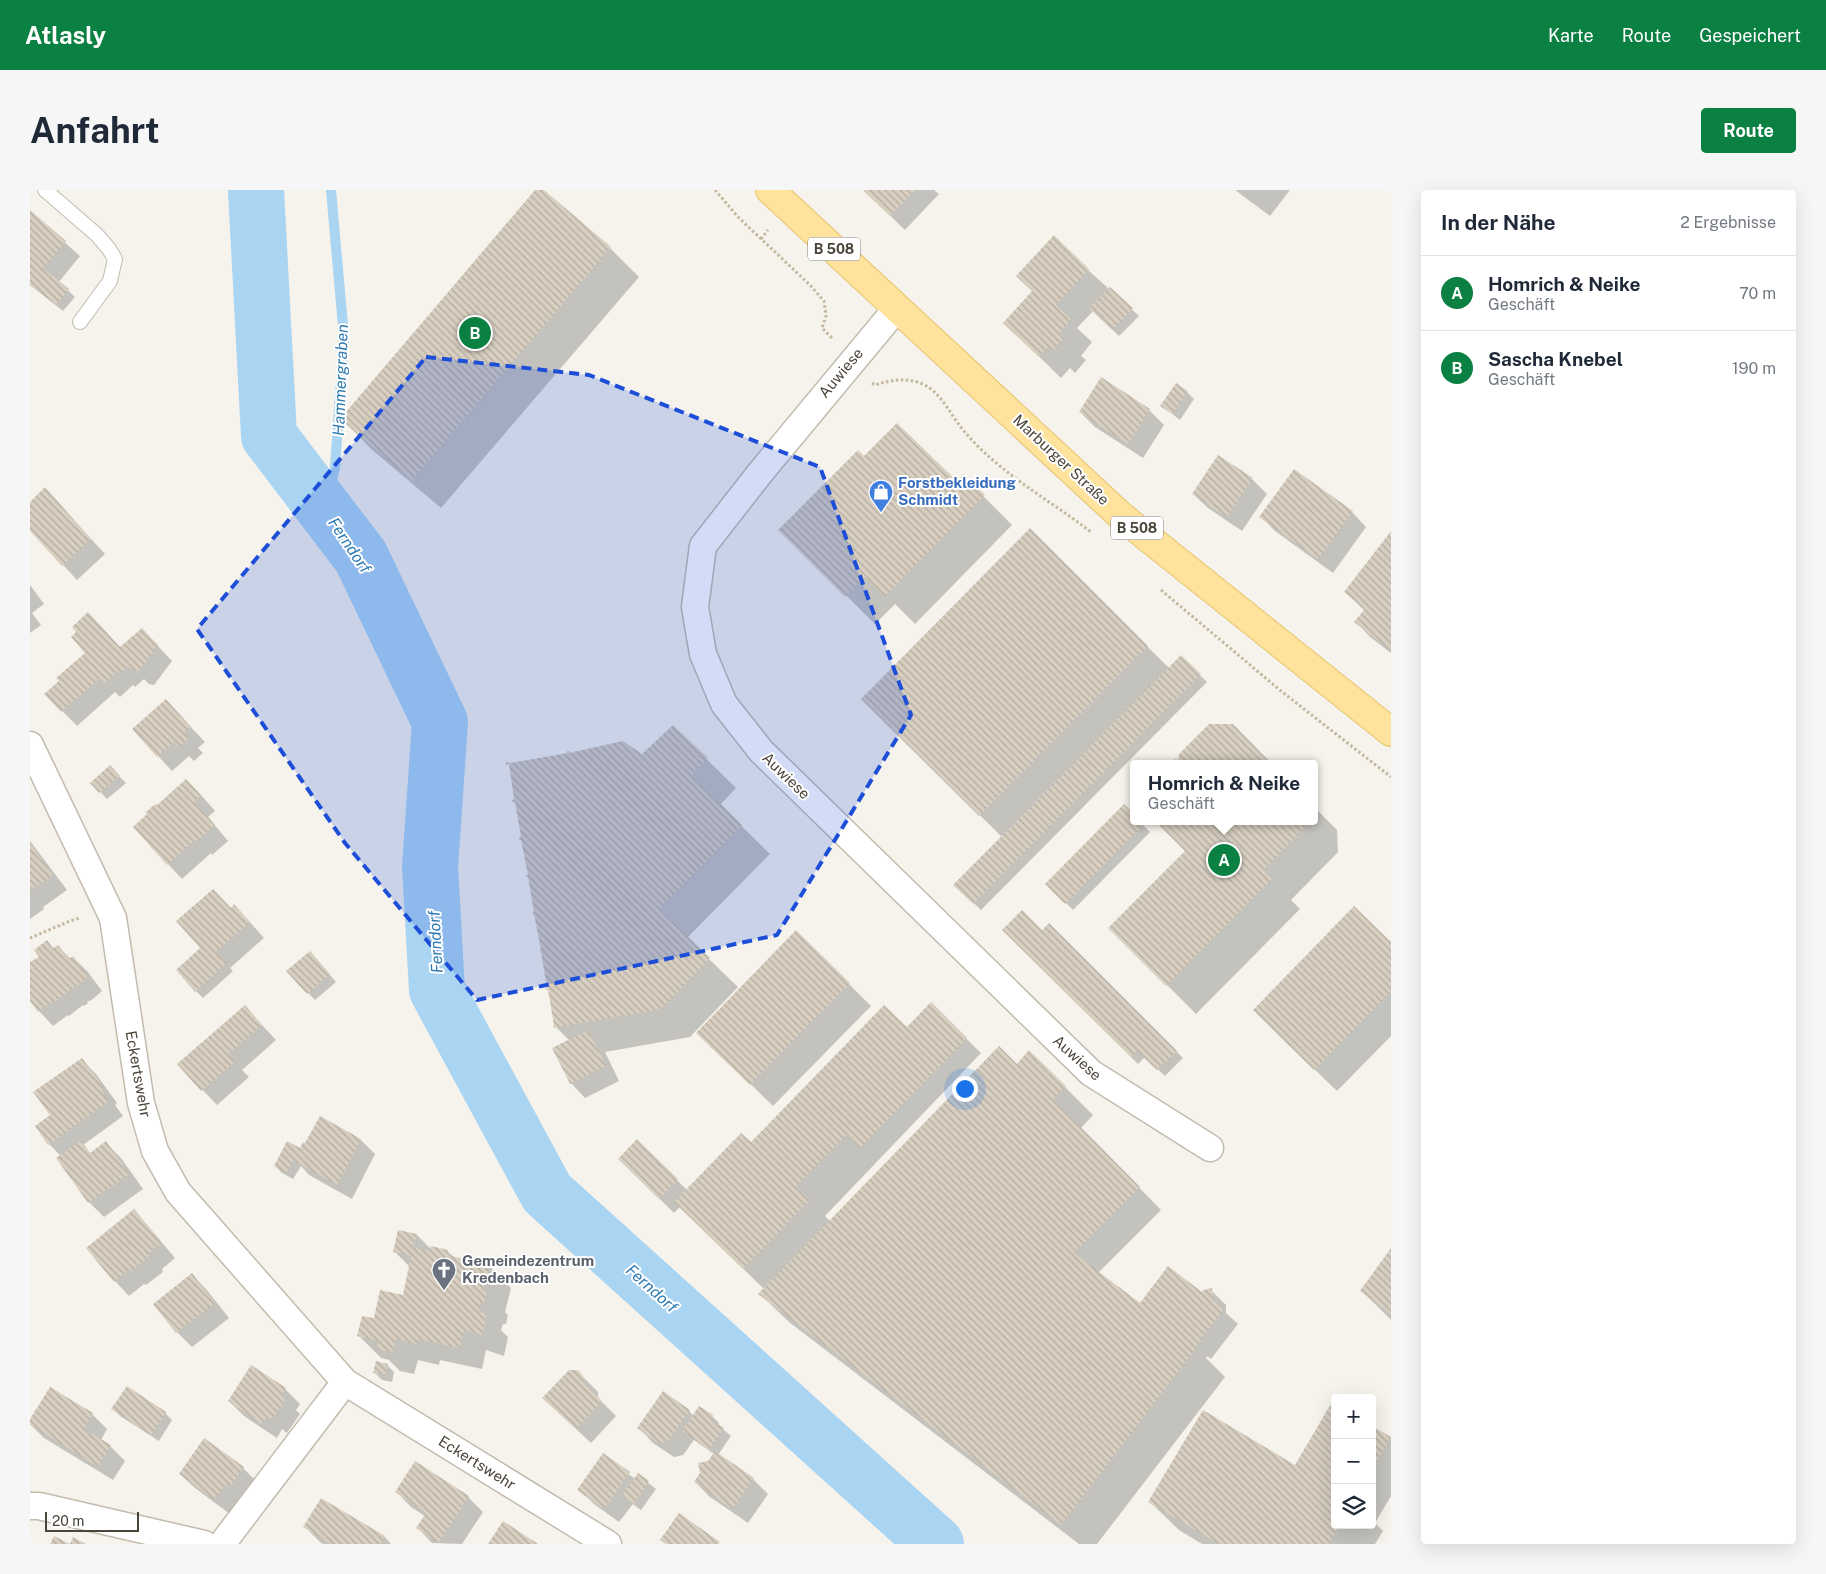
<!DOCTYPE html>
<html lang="de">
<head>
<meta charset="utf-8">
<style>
	body { margin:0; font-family:"Public Sans",sans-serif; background:#f6f6f7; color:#1f2937 }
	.controls { position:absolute; right:15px; bottom:15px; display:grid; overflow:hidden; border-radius:5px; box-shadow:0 5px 20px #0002 }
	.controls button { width:45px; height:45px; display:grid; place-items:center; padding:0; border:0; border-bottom:1px solid #e0e1e3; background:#fff; color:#1f2937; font:25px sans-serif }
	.scale { position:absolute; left:15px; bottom:12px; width:94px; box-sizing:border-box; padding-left:5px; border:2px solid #4b4439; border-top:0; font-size:14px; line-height:18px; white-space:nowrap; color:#4b4439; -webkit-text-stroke:4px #fff; paint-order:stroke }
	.you { position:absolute; left:934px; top:898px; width:18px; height:18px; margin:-12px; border:4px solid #fff; border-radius:50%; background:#1a73e8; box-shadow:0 0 0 8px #1a73e833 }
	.badge { display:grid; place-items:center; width:32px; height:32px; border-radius:50%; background:#0b8043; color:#fff; font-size:16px; font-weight:700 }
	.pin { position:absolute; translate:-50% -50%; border:2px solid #fff; box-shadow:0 1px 5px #0006 }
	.popup { position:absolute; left:1100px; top:570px; width:188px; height:65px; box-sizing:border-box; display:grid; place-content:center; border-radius:5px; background:#fff; filter:drop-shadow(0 1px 4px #0005); font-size:16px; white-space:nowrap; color:#747a83 }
	.popup b { font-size:19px; color:#1f2937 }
	.popup::after { content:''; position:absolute; left:50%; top:100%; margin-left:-10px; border:10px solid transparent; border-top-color:#fff }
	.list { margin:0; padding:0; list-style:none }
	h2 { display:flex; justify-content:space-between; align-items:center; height:65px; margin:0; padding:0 20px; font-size:21px }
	h2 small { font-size:16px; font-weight:400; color:#747a83 }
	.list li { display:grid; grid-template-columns:32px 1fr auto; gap:15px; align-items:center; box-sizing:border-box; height:75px; padding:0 20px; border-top:1px solid #e0e1e3 }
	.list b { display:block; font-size:19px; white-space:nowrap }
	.list p { margin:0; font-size:16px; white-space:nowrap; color:#747a83 }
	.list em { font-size:16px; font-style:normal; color:#747a83 }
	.icon { flex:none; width:28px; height:28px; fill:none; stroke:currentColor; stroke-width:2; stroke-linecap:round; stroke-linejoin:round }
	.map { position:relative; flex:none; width:1361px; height:1354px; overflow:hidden; border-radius:5px }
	header { display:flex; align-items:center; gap:30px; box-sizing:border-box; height:70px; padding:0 25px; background:#0b8043; color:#fff }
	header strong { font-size:24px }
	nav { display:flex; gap:28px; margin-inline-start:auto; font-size:18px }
	.intro { display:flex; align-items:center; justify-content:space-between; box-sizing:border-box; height:120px; padding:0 30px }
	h1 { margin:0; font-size:35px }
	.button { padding:12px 22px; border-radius:5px; background:#0b8043; color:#fff; font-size:18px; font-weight:700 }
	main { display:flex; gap:30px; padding:0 30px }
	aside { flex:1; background:#fff; border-radius:5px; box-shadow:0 5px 20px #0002 }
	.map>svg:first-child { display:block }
</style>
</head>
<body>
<header>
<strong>Atlasly</strong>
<nav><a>Karte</a><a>Route</a><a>Gespeichert</a></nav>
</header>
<div class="intro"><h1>Anfahrt</h1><a class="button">Route</a></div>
<main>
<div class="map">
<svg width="1361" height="1354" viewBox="0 0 1361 1354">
	<defs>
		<pattern id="building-back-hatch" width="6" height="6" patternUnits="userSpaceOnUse" patternTransform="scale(1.25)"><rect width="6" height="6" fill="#d8cfc1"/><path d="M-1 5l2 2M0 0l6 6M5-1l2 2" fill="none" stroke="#b1aa9e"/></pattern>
	</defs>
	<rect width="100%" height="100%" fill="#f6f3ec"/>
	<g fill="#0003">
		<polygon points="506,0 512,0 580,58 609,87 411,318 340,258 312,229"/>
		<polygon points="837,0 904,0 909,4 875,40 850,16"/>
		<polygon points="1205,0 1260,0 1240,26"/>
		<polygon points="0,22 50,66 29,92 45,107 33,121 0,95"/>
		<polygon points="1058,80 1109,126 1089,146 1063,121 1047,138 1062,152 1051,166 1056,170 1045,183 1040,178 1031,188 975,133"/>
		<polygon points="1157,202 1164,209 1150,230 1132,216"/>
		<polygon points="1119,220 1134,235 1113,268 1065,237 1050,222"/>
		<polygon points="1188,266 1222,289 1237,304 1212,341 1178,318 1163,304"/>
		<polygon points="834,268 927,293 933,286 982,335 885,434 865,414 845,434 750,340"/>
		<polygon points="15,299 75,364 47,390 0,339 0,313"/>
		<polygon points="1322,322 1336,337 1303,383 1245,341 1230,326"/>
		<polygon points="1000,340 1139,478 1151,467 1177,492 951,720 925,695 972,647 832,509"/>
		<polygon points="1361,344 1361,463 1340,447 1326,432 1335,421 1315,402"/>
		<polygon points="0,395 14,414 2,423 11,435 0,443"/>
		<polygon points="58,423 90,458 126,454 142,471 124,495 119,494 114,489 105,497 103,495 90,507 85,502 47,536 16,504 57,463"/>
		<polygon points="136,511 175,552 168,558 173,563 164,571 159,566 142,581 128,566"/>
		<polygon points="643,536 706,598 690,615 740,664 657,748 708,797 660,847 575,862 589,891 555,908 541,893 539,850 526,837 613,566"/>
		<polygon points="80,577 96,593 77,609 62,593"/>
		<polygon points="171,605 185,621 178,627 198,651 182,665 181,663 152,689 138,674 118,625 127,617"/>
		<polygon points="1284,617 1307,640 1308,662 1261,710 1270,719 1166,824 1080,738 1156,661 1127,631 1284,631"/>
		<polygon points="1104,626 1104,631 1109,631 1120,642 1043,720 1017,694"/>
		<polygon points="0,651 37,700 13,717 14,719 0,729"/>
		<polygon points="202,719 219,731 234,748 200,778 203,781 173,808 166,801 172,758"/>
		<polygon points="1019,735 1153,868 1135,886 1115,867 1108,874 974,740 1012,742"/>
		<polygon points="1361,754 1361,846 1307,901 1246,842"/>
		<polygon points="27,756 41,769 43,767 58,782 72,801 63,809 57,812 58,813 54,816 53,815 39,826 38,825 23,836 9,821 0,809 0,774"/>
		<polygon points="287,770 306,792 285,810 258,782"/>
		<polygon points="819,794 841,816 743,916 690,864"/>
		<polygon points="901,814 951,863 795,1026 800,1031 987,876 1035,897 1063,925 1051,938 1131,1020 1068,1083 1115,1119 1181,1100 1196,1115 1196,1123 1208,1134 1181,1169 1177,1166 1176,1168 1195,1187 1067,1354 1049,1354 759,1132 730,1104 734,1099 650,1017 644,1023 589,969 607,951 657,1000 877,839"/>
		<polygon points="215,817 246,850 212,880 219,887 187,915 148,874"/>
		<polygon points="51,869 66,884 87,913 85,915 93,926 53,955 61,964 76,953 91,968 113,999 74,1027 59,1012 37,982 31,966 19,954 6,937 21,926"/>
		<polygon points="291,928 331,950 345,964 322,1009 279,985 271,976 263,989 252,983 245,976 270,961"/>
		<polygon points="104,1021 118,1036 145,1068 132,1079 133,1082 116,1095 114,1094 99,1106 85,1091"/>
		<polygon points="387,1045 401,1059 417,1061 425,1068 459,1076 481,1098 475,1122 478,1125 476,1134 473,1134 471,1140 478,1147 474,1166 456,1160 452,1179 410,1170 409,1175 388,1170 384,1184 370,1181 359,1170 351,1168 329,1146 345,1130 374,1106 380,1077 365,1062"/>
		<polygon points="1361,1060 1361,1130 1332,1101"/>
		<polygon points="162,1085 176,1099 199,1128 162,1157 147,1142 124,1114"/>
		<polygon points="357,1175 364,1182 362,1192 352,1190 345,1183"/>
		<polygon points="222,1177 255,1199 270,1214 266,1220 270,1224 257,1243 252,1239 247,1248 214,1226 199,1211"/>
		<polygon points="547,1181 568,1202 568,1208 586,1226 561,1253 528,1222"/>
		<polygon points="20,1198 62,1224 77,1239 71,1250 80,1256 95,1271 83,1290 14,1248 0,1234 0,1231"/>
		<polygon points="97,1198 135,1223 142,1230 129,1251 90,1226 83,1219"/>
		<polygon points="659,1221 664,1226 682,1226 689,1233 688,1235 701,1246 688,1265 723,1289 738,1304 718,1333 680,1307 665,1292 684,1264 664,1250 653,1265 644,1267 623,1253 609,1238"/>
		<polygon points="1342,1237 1361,1248 1361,1306 1345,1333 1353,1341 1345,1354 1172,1354 1149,1340 1120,1312 1265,1277 1305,1335 1342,1335"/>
		<polygon points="174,1250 213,1278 228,1293 200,1324 165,1298 150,1284"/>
		<polygon points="573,1265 605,1289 608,1285 626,1299 611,1320 603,1314 589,1332 564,1314 549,1299"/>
		<polygon points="386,1273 438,1307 453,1322 432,1354 402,1353 388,1338 395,1326 381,1317 367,1302"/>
		<polygon points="292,1310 355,1347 361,1354 293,1354 290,1352 275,1337"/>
	</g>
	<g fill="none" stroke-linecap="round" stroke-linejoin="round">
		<polyline stroke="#a9d4f2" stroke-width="10" points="295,319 305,278 314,147 301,0"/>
		<polyline stroke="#a9d4f2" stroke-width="56" points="226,0 239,246 331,367 410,532 400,677 407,800 517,1003 906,1354"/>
	</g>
	<g fill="url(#building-back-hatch)">
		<polygon points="505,0 514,0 581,57 382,290 310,229"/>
		<polygon points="835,0 885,0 860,26 834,1"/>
		<polygon points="0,20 36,51 13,78 39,99 26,115 0,94"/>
		<polygon points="1024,45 1059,79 1026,115 1041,129 1030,143 1035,147 1022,162 1018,157 1009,167 973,133 1002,101 986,86"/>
		<polygon points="1080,97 1103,118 1082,140 1059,118"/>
		<polygon points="1071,187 1120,219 1098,254 1049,222"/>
		<polygon points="1146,193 1158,201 1142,224 1130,216"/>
		<polygon points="867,233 927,291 933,284 955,305 855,406 835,387 815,407 748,340 828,260 834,266"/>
		<polygon points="1188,265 1223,288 1197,327 1162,304"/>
		<polygon points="1264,279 1323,321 1288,369 1229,327"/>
		<polygon points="15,297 61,349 32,376 0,341 0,312"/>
		<polygon points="1000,338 1118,456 949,626 831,509"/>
		<polygon points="1361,341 1361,461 1324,432 1335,419 1314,402"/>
		<polygon points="58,422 90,457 112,438 128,455 109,481 103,480 98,476 90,483 88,481 75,493 70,488 31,522 14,504 29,491 26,488 55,463 41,447 46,442 42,437"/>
		<polygon points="1151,465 1171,484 943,714 923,695"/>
		<polygon points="136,509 161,537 154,542 159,548 149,557 144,552 127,567 102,539"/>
		<polygon points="1179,534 1203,534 1242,574 1143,574 1144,569 1148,570 1149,564"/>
		<polygon points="643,535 678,568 662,585 712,635 629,719 680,768 631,819 523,838 524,835 518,800 516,800 515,798 517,798 511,762 509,760 511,760 504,724 503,725 502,723 504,722 498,687 496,687 496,685 498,685 491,650 489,650 489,648 491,647 485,612 483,612 482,610 484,609 479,574 476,575 476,572 478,572 479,573 498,570 537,563 537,561 539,561 539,563 593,551 612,564"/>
		<polygon points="80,575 90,586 69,603 60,593"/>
		<polygon points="156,589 171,605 164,612 185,635 167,651 165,650 137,675 103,637 117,624 115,623 125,614 127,615"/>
		<polygon points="1094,614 1104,624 1104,631 1111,631 1114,634 1035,714 1015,694"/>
		<polygon points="1125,631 1279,631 1279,633 1233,680 1242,689 1136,796 1078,738 1155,661"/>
		<polygon points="0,653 23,685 0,701"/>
		<polygon points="183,699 201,718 204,714 220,732 186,762 197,773 165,802 146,780 170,758 146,731"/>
		<polygon points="1324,716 1361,752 1361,801 1284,880 1223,820"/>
		<polygon points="992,720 1012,740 1019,733 1147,861 1127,880 1107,861 1101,867 972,740"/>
		<polygon points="766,740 820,793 720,895 666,843"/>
		<polygon points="17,750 23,758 28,755 39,769 43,766 58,786 49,795 47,794 24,813 23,811 8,822 0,811 0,772 9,767 4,760"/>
		<polygon points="280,761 300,784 277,804 256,781"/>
		<polygon points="901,812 937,848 830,958 817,944 766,996 780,1010 713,1079 644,1012 711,943 721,952 854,815 877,837"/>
		<polygon points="215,815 232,835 198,864 205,872 171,901 147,874"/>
		<polygon points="558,840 576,876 540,894 522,858"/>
		<polygon points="969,856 987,874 999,860 1036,896 1023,909 1110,997 1044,1063 1110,1113 1138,1076 1172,1102 1173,1100 1182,1098 1183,1107 1181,1109 1194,1119 1166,1156 1167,1157 1031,1335 728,1104"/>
		<polygon points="52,868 74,898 71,900 79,911 18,955 5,936 20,925 3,902"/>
		<polygon points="290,926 331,949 307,995 263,970 256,983 244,976 257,951 270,958 273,952 275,953"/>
		<polygon points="607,949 648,989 629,1009 588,969"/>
		<polygon points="51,950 60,963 76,951 99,984 58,1013 26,968"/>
		<polygon points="104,1019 132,1053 118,1064 119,1066 101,1082 99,1079 84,1092 56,1058"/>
		<polygon points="368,1040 387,1044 385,1051 383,1051 384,1058 399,1061 401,1056 418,1060 417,1065 460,1075 453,1100 457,1101 454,1113 451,1112 449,1122 457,1123 452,1145 434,1139 430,1158 388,1149 387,1154 366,1149 362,1163 347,1159 349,1151 327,1146 332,1126 344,1128 350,1100 373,1105 381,1066 363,1062"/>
		<polygon points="1361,1058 1361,1124 1330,1101"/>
		<polygon points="162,1083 185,1113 146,1143 123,1114"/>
		<polygon points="346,1171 358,1174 355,1185 343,1183"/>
		<polygon points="221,1175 256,1198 251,1206 256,1209 242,1229 237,1226 232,1234 198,1211"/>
		<polygon points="539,1180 548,1180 553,1186 554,1194 572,1211 546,1239 512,1208"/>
		<polygon points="97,1196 136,1222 121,1245 81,1219"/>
		<polygon points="20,1197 63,1223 54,1239 81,1255 68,1277 0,1235 0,1229"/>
		<polygon points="633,1201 660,1220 638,1251 628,1253 607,1238"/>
		<polygon points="1302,1212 1305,1213 1305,1335 1310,1335 1299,1354 1189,1354 1118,1312 1173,1220 1265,1275"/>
		<polygon points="669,1216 683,1225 681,1229 694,1238 679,1260 652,1241"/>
		<polygon points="1342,1236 1361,1247 1342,1279"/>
		<polygon points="174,1248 214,1277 200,1297 196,1294 184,1310 149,1284"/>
		<polygon points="685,1261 724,1288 702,1319 664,1292 670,1283 668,1273 678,1271"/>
		<polygon points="573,1263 600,1282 574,1319 547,1300"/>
		<polygon points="385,1271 439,1306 409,1353 386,1338 396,1323 365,1302"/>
		<polygon points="608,1283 619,1291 604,1314 592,1305"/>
		<polygon points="291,1308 355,1346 351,1354 301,1354 273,1337"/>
		<polygon points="649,1323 690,1352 688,1354 636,1354 630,1350"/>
		<polygon points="473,1331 508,1354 458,1354"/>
		<polygon points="24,1346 40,1354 43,1347 56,1354 20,1354"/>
	</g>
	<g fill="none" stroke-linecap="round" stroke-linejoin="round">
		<defs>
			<polyline id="service" points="15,0 67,45 79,59 85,69 80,91 50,132"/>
			<g id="minor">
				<polyline points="867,118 730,283 673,356 665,417 673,464 694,514 731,561 1061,883 1180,958"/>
				<polyline points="0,555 83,728 111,913 125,961 148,1002 315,1192 578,1354"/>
				<polyline points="0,1316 9,1316 174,1354"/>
				<polyline points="192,1354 315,1192"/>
			</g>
			<polyline id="primary" points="740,0 1091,326 1361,542"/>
		</defs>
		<use href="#service" stroke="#c2bbae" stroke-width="16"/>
		<use href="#minor" stroke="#c2bbae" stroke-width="29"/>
		<use href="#primary" stroke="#e6c16a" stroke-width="30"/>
		<g stroke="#c4b79f" stroke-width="3" stroke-dasharray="2.5 2.5" stroke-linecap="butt">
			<polyline points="685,0 709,28 780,95 794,111 796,126 792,138 803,149"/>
			<polyline points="731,49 738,40"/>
			<path d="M842,193L845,195C861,190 876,187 893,194C911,203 919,222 930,236C965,281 1017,308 1061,342"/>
			<polyline points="1131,400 1251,501 1361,587"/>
			<polyline points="0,748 40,731 50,728"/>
		</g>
		<use href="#service" stroke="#fff" stroke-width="14"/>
		<use href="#minor" stroke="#fff" stroke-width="26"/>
		<use href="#primary" stroke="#ffe39c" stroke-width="28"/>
	</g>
	<path fill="#1d4ed8" fill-opacity="0.2" stroke="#1d4ed8" stroke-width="4" stroke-dasharray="10 6" stroke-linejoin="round" d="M396,167L559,185L790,277L881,525L747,745L447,810L315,653L167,439Z"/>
	<defs>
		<symbol id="shop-pin" viewBox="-11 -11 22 30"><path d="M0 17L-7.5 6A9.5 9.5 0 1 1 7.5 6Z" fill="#3f7fe0" stroke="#fff"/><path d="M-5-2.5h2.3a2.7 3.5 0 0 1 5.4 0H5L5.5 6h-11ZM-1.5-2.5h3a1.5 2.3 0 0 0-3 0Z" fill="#fff"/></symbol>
		<symbol id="church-pin" viewBox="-11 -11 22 30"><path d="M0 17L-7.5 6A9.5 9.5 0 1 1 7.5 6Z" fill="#6b7280" stroke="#fff"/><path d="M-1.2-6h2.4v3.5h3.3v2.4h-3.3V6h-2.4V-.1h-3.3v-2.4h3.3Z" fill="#fff"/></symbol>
	</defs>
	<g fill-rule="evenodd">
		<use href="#shop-pin" x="837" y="288" width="28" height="38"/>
		<use href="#church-pin" x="400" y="1066" width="28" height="38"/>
	</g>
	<g text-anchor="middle" stroke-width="4" stroke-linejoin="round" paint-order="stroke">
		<g fill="#fff" stroke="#817c74" stroke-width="1">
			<rect x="778" y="47.5" width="52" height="23" rx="4"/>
			<rect x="1081" y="326.5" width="52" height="23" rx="4"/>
		</g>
		<g font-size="14" font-weight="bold" fill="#4b4439">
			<text x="804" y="64">B 508</text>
			<text x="1107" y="343">B 508</text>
		</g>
		<g font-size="15" fill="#4b4439" stroke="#fff">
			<text transform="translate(811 183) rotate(-50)" y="5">Auwiese</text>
			<text transform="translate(1031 270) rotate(43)" y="5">Marburger Straße</text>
			<text transform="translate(756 586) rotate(44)" y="5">Auwiese</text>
			<text transform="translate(1047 868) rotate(42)" y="5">Auwiese</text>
			<text transform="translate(108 884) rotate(80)" y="5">Eckertswehr</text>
			<text transform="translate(447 1273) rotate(32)" y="5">Eckertswehr</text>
		</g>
		<g font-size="15" font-weight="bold" fill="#366cbe" stroke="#fff" text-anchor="start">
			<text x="868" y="298">Forstbekleidung<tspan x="868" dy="17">Schmidt</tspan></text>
		</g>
		<g font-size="15" font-weight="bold" fill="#5b616d" stroke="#fff" text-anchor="start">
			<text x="432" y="1076">Gemeindezentrum<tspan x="432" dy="17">Kredenbach</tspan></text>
		</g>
		<g font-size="16" font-style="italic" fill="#2e7ab2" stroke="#fff">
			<text transform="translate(310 190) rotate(-88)" y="6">Hammergraben</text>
			<text transform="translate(320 355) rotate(56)" y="6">Ferndorf</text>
			<text transform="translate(405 752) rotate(-93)" y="6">Ferndorf</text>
			<text transform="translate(622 1098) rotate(42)" y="6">Ferndorf</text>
		</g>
	</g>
</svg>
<div class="controls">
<button>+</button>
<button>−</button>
<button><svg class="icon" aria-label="layers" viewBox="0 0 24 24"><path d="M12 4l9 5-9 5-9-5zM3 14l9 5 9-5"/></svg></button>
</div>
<div class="scale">20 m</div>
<div class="you"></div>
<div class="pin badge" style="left:1194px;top:670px">A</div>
<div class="popup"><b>Homrich &amp; Neike</b>Geschäft</div>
<div class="pin badge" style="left:445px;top:143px">B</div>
</div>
<aside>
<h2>In der Nähe<small>2 Ergebnisse</small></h2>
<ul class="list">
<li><span class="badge">A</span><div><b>Homrich &amp; Neike</b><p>Geschäft</p></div><em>70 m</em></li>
<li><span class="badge">B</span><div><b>Sascha Knebel</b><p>Geschäft</p></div><em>190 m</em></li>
</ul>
</aside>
</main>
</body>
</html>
